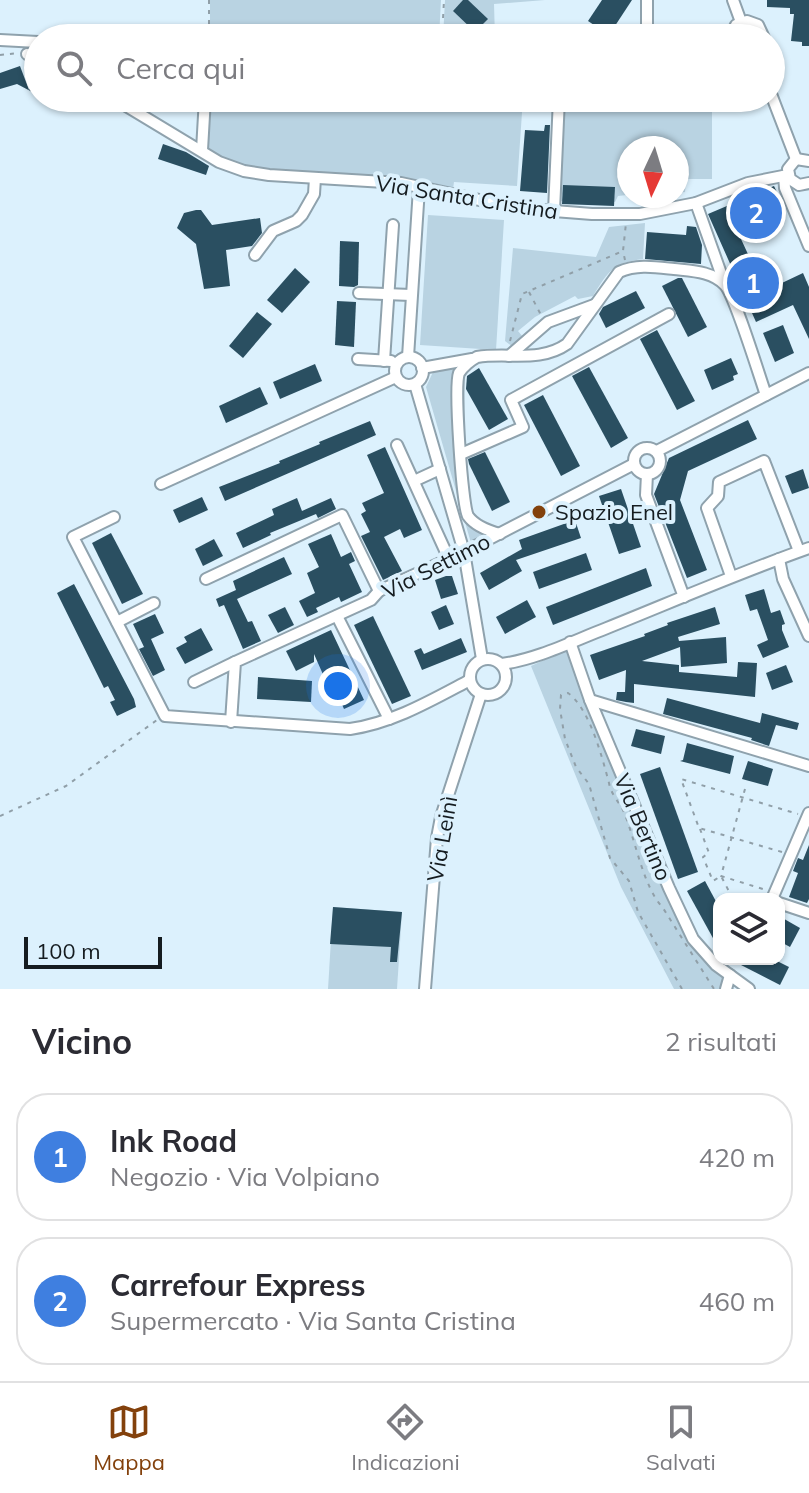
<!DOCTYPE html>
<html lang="it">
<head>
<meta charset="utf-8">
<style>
	body { margin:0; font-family:Mulish,sans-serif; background:#f2f2f3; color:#2b2b33 }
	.controls { position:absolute; right:24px; bottom:24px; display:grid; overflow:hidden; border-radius:16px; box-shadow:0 2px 6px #0004 }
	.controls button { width:72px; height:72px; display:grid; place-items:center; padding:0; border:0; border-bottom:2px solid #e1e1e2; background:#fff; color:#2b2b33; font:40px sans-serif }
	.compass { position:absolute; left:617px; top:136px; width:72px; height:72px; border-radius:50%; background:#fff; box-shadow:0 2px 6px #0004; rotate:184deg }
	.scale { position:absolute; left:24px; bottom:20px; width:138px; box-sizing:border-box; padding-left:8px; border:4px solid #151c20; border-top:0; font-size:22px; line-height:28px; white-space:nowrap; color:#151c20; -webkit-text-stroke:6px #dcf1fd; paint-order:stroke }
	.you { position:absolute; left:338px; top:686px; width:28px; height:28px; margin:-20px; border:6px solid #fff; border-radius:50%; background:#1a73e8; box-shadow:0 0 0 12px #1a73e833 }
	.badge { display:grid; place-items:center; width:52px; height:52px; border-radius:50%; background:#83410c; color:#fff; font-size:26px; font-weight:700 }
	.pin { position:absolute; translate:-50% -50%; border:4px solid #fff; box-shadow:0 2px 8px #0006 }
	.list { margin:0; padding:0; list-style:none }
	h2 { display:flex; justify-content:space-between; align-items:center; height:104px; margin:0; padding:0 32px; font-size:34px }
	h2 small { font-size:26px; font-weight:400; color:#7c7c81 }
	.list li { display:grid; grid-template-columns:52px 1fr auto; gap:24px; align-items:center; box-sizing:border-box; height:128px; margin:0 16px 16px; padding:0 16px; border:2px solid #e1e1e2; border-radius:32px }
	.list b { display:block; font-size:30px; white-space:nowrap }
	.list p { margin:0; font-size:26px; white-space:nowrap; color:#7c7c81 }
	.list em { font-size:26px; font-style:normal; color:#7c7c81 }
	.icon { flex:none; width:44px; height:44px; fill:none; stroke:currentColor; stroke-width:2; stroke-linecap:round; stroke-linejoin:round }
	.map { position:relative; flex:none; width:809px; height:989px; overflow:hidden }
	.search { position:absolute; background:#fff; box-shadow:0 2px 6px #0004; left:24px; right:24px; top:24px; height:88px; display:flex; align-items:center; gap:20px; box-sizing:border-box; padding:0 28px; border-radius:44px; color:#7c7c81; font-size:30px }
	.sheet { height:392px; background:#fff }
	nav { display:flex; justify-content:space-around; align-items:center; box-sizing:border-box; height:112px; border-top:2px solid #e1e1e2; background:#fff; font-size:22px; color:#7c7c81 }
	nav a { display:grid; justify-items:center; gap:4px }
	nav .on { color:#83410c }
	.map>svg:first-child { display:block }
</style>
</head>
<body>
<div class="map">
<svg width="809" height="989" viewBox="0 0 809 989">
	<rect width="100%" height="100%" fill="#dcf1fd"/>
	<g fill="#b9d3e2">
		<polygon points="210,0 441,0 439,38 210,38"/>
		<polygon points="445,0 545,0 494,4 495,38 443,38"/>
		<polygon points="205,98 523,98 517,186 454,182 453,189 269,175 244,171 202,150"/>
		<polygon points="563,98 712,98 712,179 686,179 685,192 677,193 677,148 629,148 629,196 653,196 632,199 627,195 618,196 615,202 560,201"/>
		<polygon points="428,215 504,220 496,350 420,345"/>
		<path d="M645,223L643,259C613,263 609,270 593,296L578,299L575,296L535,317L518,331L523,337L513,347L505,341L513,248L596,257L609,227Z"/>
		<polygon points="453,367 458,368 451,381 468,515 490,535 471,543 426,387 433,372"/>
		<polygon points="568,649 602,742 657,876 689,942 734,989 674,989 621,887 531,666"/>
		<polygon points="333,907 402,912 397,989 328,989"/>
	</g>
	<g fill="#2a4f61">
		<polygon points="463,0 468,0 488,19 475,32 453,11"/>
		<polygon points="602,0 632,0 609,35 588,21"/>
		<polygon points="767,0 809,0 809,46 802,46 802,42 791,41 794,14 790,14 790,8 767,7"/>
		<polygon points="20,66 29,90 38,73 38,95 17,84 0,89 0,73"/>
		<polygon points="545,125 550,125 547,193 520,191 525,130 544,131"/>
		<polygon points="163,144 186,152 209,166 206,175 158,159"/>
		<polygon points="563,185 615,187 614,206 562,204"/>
		<polygon points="774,186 781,201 775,204 777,207 735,226 765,291 803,273 809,287 809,339 793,305 756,322 708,214"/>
		<polygon points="196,210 201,210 212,225 260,218 262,233 252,246 226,250 230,286 204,289 196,244 177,228 184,213"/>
		<polygon points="687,226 696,227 702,245 701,264 645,259 647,232 686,235"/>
		<polygon points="340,241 359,242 358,285 354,287 339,286"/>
		<polygon points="295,268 310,282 282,313 267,300"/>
		<polygon points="678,278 682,278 707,327 688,337 662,286"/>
		<polygon points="636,291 645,308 606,328 599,314 603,307"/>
		<polygon points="337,301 356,302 354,347 335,345"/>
		<polygon points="257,312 272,324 243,358 229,346"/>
		<polygon points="783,325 794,353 775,362 763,333"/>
		<polygon points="657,330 695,401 677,410 640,339"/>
		<polygon points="731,358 738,374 733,376 734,380 712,390 704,370"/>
		<polygon points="315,364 322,381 280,399 273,382"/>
		<polygon points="589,367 628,438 611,448 572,376"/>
		<polygon points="479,368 508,419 489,430 466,389 467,376"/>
		<polygon points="260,387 268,404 226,423 219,406"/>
		<polygon points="543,395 580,466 561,476 524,405"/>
		<polygon points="748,420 757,439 688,471 680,500 707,570 687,578 654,494 669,458"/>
		<polygon points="370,421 376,435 225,501 219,487 280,463 279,461 320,444 319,442"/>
		<polygon points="385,447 422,530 404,538 400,529 384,537 402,571 383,580 361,536 370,532 361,514 366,511 362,503 384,493 367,455"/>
		<polygon points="485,452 510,502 492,511 469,464 468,459"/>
		<polygon points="803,469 809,488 792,494 785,476"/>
		<polygon points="621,489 641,547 619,554 599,496"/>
		<polygon points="202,497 208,510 179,523 173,510"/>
		<polygon points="297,498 302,511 331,498 336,509 318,518 316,514 270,533 271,535 243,548 236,533 274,515 272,509"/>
		<polygon points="575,520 581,538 516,560 522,571 489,590 480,573 522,549 519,540"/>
		<polygon points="111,533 143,594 122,604 92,543"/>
		<polygon points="331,534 341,557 351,552 355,561 349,564 362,592 341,602 339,597 316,608 318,612 307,617 299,601 315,593 307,573 319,567 308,544"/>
		<polygon points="214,539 223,556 203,566 195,549"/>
		<polygon points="586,553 592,570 539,589 533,572"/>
		<polygon points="284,557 292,574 237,599 248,622 252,621 261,641 243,649 224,605 219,607 216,599 236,590 233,581"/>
		<polygon points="646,568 652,586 553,625 546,607"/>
		<polygon points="446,576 452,576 458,594 441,599 435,580"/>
		<polygon points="74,584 134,699 136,707 117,716 110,702 115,700 108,686 104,688 57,593"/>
		<polygon points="764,589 771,613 780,610 785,624 782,625 782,630 789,647 763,658 757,645 768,640 757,609 750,611 745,595"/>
		<polygon points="527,600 536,617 505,634 496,617"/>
		<polygon points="446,605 454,624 439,630 431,612"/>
		<polygon points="285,607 294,625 278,633 268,615"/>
		<polygon points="715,607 720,624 678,637 679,641 726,637 727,663 681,667 680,647 642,661 679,665 679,672 737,677 738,662 757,663 755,697 634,684 634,703 626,702 616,700 617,692 625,692 626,670 599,680 590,655 645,636 644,634 668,625 667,623"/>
		<polygon points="155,614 164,633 151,639 165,670 153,676 139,649 144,647 133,624"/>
		<polygon points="373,616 411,696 392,704 354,625"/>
		<polygon points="201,628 213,650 185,664 176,648 187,642 184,637"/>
		<polygon points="331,630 364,700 344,709 330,677 325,679 314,654 314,662 296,671 286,651"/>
		<polygon points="461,638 467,652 422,670 414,651 421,648 424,654"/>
		<polygon points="786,665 793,682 772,690 766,673"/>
		<polygon points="258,677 312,681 311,702 257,699"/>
		<polygon points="667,698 760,723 762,713 799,723 797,730 776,725 769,746 751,740 752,738 663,714"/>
		<polygon points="636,729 665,736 661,754 631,746"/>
		<polygon points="687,743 734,756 730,774 680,761 683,760"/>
		<polygon points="748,761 773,769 768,786 742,779"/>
		<polygon points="660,767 698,872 678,879 640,774"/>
		<polygon points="809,845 809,899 807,903 789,897 798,873 793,871 798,858 803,860"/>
		<polygon points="705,881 719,907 719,949 687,891"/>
		<polygon points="333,907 402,912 397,962 390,962 391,947 330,944"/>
		<polygon points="779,916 800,928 790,947 779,941"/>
		<polygon points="745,959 773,959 789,967 780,985 741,965"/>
	</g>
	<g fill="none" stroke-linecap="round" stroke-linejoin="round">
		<defs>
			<g id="minor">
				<polyline points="733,0 741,22"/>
				<polyline points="647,38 647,0"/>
				<polyline points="730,38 736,25 747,21 758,25 764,38"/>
				<polyline points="0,40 38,42"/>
				<polyline points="27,54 38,60"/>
				<polyline points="771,94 796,159"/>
				<polyline points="113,98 219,162 244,171 269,175 401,183 516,208 592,214 640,214 696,203 748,183 788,175"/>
				<polyline points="202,150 205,98"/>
				<polyline points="796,159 788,169 790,179 799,185 809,183"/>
				<polyline points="796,159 809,161"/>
				<polyline points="784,176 785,188 809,246"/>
				<polyline points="696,203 724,282"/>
				<polyline points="554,211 559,98"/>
				<polyline points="255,255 273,231 296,221 302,215 314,194 315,178"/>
				<polyline points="359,293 411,295"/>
				<polyline points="509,356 548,322 594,305"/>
				<polyline points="408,357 419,188"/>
				<circle cx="409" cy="371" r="14"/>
				<polyline points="358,359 391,361"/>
				<polyline points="384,361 393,225"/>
				<polyline points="422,368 472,359"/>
				<polyline points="415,384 464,552 482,659"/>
				<polyline points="397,445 449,559"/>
				<circle cx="647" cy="461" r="13"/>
				<polyline points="657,451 809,373"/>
				<polyline points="461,454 523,427 511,400 669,314"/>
				<polyline points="647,474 646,495 684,597"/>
				<polyline points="414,481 440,469"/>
				<polyline points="161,484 396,377"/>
				<path d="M114,517L73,537L165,716L350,729C393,723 432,700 470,680"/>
				<path d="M500,534C489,531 475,526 468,516C462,505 454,386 459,373C463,367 471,360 477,357C508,352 540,363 567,344L619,272C637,264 655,267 674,269C691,271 712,271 725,285C735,296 759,375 766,395"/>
				<polyline points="779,559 783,579 809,636"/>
				<polyline points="731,576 707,508 718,496 719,482 764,461 799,551"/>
				<polyline points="206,579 342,515 379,591"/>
				<polyline points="337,616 389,719"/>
				<polyline points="117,622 154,603"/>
				<polyline points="570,642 590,700 669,888 693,939 716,965 749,989"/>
				<circle cx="488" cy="677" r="18"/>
				<path d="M502,664C538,659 573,641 607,628C674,601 741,572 809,548"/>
				<polyline points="194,682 235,662"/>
				<polyline points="590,700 809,766"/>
				<polyline points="231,722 235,662 371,600 379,591 464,552 634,464"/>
				<polyline points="772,899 809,813"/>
				<polyline points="779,903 809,913"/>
				<polyline points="425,989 437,838 441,817 481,694"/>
				<polyline points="726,989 730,975"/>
			</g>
		</defs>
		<use href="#minor" stroke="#8fa2ad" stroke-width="14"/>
		<g stroke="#909fa8" stroke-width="2" stroke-dasharray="4 6" stroke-linecap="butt">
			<polyline points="209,0 209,38"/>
			<polyline points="442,38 444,0"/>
			<polyline points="0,55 18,53"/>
			<polyline points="625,260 623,251 626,223"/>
			<polyline points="529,292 541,315"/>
			<polyline points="510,341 522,294 623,251"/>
			<polyline points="745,789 721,876 766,890"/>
			<polyline points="0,816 66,786 157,720"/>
			<polyline points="700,829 709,853 703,857 713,881 721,876 733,899"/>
			<polyline points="782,852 699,828 681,779 798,814"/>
			<path d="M682,989L638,912L629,881L610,858L589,784L576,767L565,739L560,709L561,695L568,693C590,709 602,757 609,783C611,794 618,801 623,810C636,840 642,885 663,908L714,989"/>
		</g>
		<use href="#minor" stroke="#fff" stroke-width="10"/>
	</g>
	<circle fill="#83410c" stroke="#dcf1fd" stroke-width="3" cx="539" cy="512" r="8"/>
	<g text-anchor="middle" stroke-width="8" stroke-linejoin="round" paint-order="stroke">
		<g font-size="22" fill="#151c20" stroke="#dcf1fd">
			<text transform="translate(467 197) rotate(9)" y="8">Via Santa Cristina</text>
			<text transform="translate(436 566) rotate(-27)" y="8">Via Settimo</text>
			<text transform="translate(643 827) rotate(67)" y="8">Via Bertino</text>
			<text transform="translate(442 839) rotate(-80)" y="8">Via Leinì</text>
		</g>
		<g font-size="22" fill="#151c20" stroke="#dcf1fd" text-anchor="start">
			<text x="555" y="520">Spazio Enel</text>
		</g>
	</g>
</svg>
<div class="controls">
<button><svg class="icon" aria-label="layers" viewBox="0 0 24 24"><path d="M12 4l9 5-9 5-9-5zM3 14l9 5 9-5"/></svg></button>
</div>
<svg class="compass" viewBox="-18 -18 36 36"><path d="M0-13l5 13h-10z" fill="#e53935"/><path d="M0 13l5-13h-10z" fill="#7c7c81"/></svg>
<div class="scale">100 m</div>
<div class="you"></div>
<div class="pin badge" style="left:753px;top:283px;background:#3f7fe0">1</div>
<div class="pin badge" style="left:756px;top:213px;background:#3f7fe0">2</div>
<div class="search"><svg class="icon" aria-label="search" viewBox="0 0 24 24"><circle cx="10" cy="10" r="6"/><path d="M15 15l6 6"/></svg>Cerca qui</div>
</div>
<section class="sheet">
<h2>Vicino<small>2 risultati</small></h2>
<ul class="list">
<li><span class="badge" style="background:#3f7fe0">1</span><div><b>Ink Road</b><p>Negozio · Via Volpiano</p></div><em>420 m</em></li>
<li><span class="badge" style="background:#3f7fe0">2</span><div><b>Carrefour Express</b><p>Supermercato · Via Santa Cristina</p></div><em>460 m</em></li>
</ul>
</section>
<nav>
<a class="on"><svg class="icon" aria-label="map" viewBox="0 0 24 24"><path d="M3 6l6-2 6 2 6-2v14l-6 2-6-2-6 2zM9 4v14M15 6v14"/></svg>Mappa</a>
<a><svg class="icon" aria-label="directions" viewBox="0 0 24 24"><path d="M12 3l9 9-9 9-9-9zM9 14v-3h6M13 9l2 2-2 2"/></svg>Indicazioni</a>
<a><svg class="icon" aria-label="saved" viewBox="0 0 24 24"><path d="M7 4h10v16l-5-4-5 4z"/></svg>Salvati</a>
</nav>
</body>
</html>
